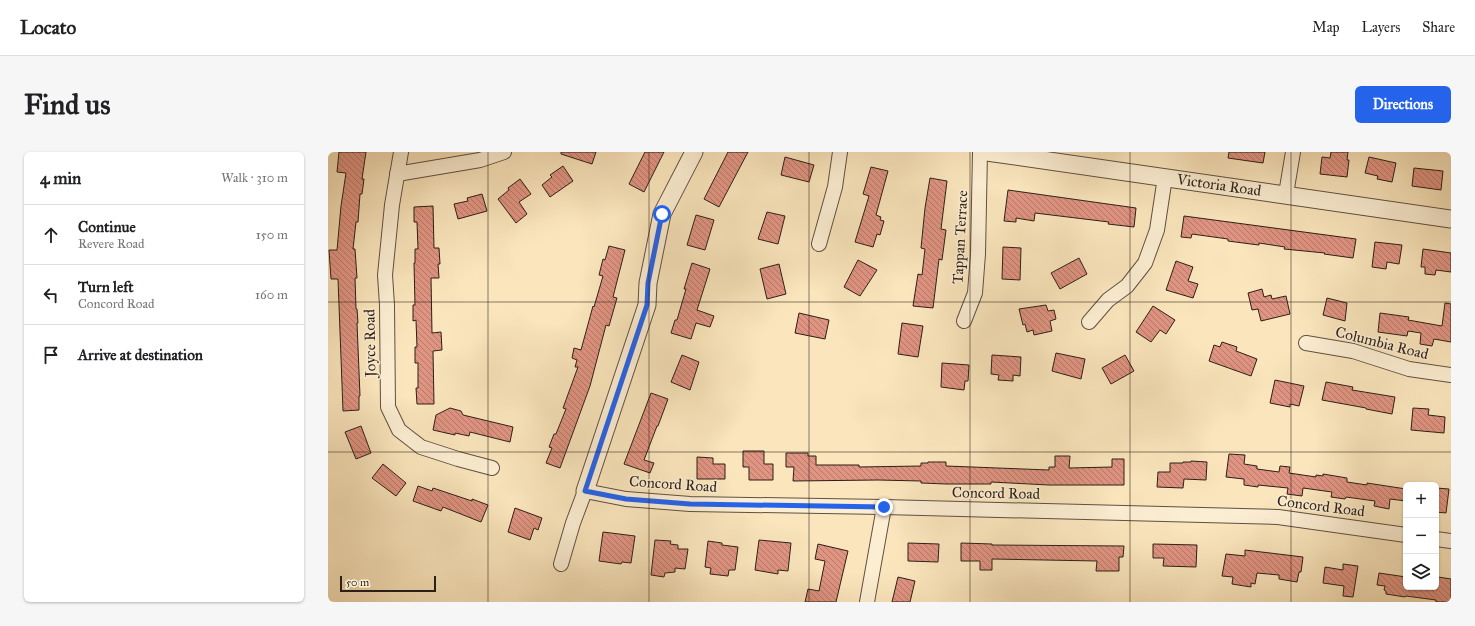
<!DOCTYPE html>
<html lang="en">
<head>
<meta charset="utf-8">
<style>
	body { margin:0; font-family:"IM FELL Great Primer",serif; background:#f6f6f6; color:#202124 }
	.controls { position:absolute; right:12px; bottom:12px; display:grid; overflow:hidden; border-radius:6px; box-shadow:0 1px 3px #0004 }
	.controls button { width:36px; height:36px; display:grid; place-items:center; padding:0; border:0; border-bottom:1px solid #e0e0e0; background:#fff; color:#202124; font:20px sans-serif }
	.scale { position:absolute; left:12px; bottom:10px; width:96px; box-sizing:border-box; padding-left:4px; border:2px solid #2c1f17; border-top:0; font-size:11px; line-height:14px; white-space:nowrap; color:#2c1f17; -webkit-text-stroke:3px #fceed3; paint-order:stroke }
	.stop { position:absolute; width:12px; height:12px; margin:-9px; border:3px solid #2563eb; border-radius:50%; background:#fff }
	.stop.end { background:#2563eb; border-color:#fff; box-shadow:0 1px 4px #0008 }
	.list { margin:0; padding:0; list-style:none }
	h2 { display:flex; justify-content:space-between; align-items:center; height:52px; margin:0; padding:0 16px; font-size:17px }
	h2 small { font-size:13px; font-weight:400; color:#757577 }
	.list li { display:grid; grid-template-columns:26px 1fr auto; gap:12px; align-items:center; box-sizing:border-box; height:60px; padding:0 16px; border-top:1px solid #e0e0e0 }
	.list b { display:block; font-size:15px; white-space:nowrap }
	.list p { margin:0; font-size:13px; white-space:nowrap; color:#757577 }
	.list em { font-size:13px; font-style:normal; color:#757577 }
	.icon { flex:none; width:22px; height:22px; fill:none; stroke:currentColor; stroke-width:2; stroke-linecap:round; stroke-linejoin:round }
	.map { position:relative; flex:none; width:1123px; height:450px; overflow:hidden; border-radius:6px }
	header { display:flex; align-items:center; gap:24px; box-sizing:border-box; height:56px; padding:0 20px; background:#fff; border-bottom:1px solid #e0e0e0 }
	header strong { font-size:19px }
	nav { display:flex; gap:22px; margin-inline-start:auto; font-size:14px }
	.intro { display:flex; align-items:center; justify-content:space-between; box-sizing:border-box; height:96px; padding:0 24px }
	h1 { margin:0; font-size:28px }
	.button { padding:10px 18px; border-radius:6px; background:#2563eb; color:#fff; font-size:14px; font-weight:700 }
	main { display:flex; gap:24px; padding:0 24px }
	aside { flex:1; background:#fff; border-radius:6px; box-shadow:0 1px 3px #0004 }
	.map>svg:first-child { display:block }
</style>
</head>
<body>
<header>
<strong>Locato</strong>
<nav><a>Map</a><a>Layers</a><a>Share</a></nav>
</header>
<div class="intro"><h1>Find us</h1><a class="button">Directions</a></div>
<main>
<aside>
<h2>4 min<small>Walk · 310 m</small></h2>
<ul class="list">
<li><svg class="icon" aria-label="ahead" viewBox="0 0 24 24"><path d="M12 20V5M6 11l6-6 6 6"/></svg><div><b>Continue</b><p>Revere Road</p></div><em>150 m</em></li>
<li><svg class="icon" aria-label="left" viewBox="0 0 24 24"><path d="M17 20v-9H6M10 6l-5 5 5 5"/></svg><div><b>Turn left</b><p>Concord Road</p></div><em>160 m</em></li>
<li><svg class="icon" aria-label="arrive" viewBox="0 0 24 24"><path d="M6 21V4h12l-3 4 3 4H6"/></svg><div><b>Arrive at destination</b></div></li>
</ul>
</aside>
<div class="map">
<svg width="1123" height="450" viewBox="0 0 1123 450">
	<defs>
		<pattern id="building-back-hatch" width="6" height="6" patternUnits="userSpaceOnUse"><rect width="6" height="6" fill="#e09482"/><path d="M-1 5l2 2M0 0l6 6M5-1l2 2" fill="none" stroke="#b67869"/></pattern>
	</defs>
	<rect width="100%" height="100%" fill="#fae5bc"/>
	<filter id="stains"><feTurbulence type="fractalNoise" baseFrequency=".005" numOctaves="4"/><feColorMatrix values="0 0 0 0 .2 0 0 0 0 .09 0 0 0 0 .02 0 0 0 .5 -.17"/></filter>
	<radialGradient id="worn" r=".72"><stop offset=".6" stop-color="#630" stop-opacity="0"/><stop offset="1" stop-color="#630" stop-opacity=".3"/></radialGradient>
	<g fill="url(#building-back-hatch)" stroke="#2c1f17">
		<polygon points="11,0 38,0 34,27 36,27 34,42 32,42 30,70 28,70 25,97 27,97 29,126 27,126 28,157 29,157 30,171 29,171 32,244 31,244 31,258 15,259 10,127 3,127 1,98 9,98 13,54 18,21 9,20"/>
		<polygon points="233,0 268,0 264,12 233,2"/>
		<polygon points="317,0 336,0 316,40 301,32"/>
		<polygon points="400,0 420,0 391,55 376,47"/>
		<polygon points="901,0 937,0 935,11 900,6"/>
		<polygon points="1003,0 1020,0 1019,8 1021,8 1019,25 992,22 994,5 1002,6"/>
		<polygon points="457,5 486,13 481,30 453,23"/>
		<polygon points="1041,5 1068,11 1064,30 1049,27 1050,24 1037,21"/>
		<polygon points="235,14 245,29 222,45 214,33 224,25 222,23"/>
		<polygon points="543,15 560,19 548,63 553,65 552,68 556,69 552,83 549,82 545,95 527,90 541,44 535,42"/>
		<polygon points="1086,16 1115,19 1113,38 1084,34"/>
		<polygon points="602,26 619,29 613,77 618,78 614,108 611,107 605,156 585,154 590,122 594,123 597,97 593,96 597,56"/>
		<polygon points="192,27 203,42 191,50 199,62 188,71 170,47 181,38 180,36"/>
		<polygon points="680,38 808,56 806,75 780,72 781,70 707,61 706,69 688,66 688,70 676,69"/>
		<polygon points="154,42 159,59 130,67 126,52 140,49 139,46"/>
		<polygon points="105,54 106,96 111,96 112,112 110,112 111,126 103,126 104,181 113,180 114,198 105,199 106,252 89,252 88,236 90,236 90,211 87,211 87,195 89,195 88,168 85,169 85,153 87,153 86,111 87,111 87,97 90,97 89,70 86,70 86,55"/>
		<polygon points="439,60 457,64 450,92 430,87"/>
		<polygon points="368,63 386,68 377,98 359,93"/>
		<polygon points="856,64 1028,87 1025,106 996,102 997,101 956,97 957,95 931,91 931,93 923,92 900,89 900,87 864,82 863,86 853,85"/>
		<polygon points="1047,90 1074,93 1071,112 1059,110 1058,117 1044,115"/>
		<polygon points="281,94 297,98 285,145 289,146 281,174 278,173 262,234 232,316 218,311 224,296 221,295 226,282 228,282 238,257 235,256 250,215 247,215 249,208 244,206 246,196 253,198 265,154 266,155 275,124 271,123 275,107 277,108"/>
		<polygon points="675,95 693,96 692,128 674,127"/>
		<polygon points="1095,97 1123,101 1123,120 1108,118 1107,123 1097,122 1097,115 1093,115"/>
		<polygon points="751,106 759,122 732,137 723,121"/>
		<polygon points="530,108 549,118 532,144 516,135"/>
		<polygon points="848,109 865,115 860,129 870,132 865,146 838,138"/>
		<polygon points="364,111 382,117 369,158 386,164 382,175 368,171 363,187 343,181 347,168 349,168 358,137 356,137"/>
		<polygon points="451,112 458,142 439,147 432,117"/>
		<polygon points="934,137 936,145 943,143 944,147 958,144 962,162 933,169 930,157 924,158 920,141"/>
		<polygon points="999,146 1019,151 1017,169 995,163"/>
		<polygon points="1117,151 1123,152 1123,190 1106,187 1104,194 1092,192 1093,181 1080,179 1079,184 1050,180 1052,161 1081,165 1080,168 1114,174"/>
		<polygon points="718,153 720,159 726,158 728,167 722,169 724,179 706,183 705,178 699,180 697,172 695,173 691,157"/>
		<polygon points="825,154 847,168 838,182 832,178 823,190 808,180"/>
		<polygon points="471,161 501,168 497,187 467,181"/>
		<polygon points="574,171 595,174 590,205 570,202"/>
		<polygon points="894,190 909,195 908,199 929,207 923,224 881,209 886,193 892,195"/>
		<polygon points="728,201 757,207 753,227 724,219"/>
		<polygon points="354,203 371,210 362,238 343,230"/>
		<polygon points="664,203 693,205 692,224 685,223 685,229 670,228 671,223 663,222"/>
		<polygon points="797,203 806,219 783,232 774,216"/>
		<polygon points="614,211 641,213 640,229 637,229 636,238 613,235"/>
		<polygon points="947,228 976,234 971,254 962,252 962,255 942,251"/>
		<polygon points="998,230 1025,235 1024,238 1067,245 1064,262 1038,257 1038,256 994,248"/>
		<polygon points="323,241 340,247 330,274 329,274 316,308 326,311 322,321 296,312"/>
		<polygon points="122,256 133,259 135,263 185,275 182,290 142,280 141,284 127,281 127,283 105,278 108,263"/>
		<polygon points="1085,256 1101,257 1100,263 1117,265 1116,281 1083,278"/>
		<polygon points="33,274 43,301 28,307 17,280"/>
		<polygon points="415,299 436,299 436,312 445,312 445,328 421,328 421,315 415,315"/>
		<polygon points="458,301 480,301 480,304 488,304 488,313 531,313 531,315 593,314 593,311 600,311 600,310 618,310 618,314 721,318 721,315 727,315 727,304 742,304 741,316 784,315 784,307 796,307 796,333 721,333 663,330 663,332 618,332 593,331 593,329 550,328 465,329 466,315 458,315"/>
		<polygon points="901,302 917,303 916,312 929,314 929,317 951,320 952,314 962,315 961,321 988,325 988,323 995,324 995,322 1019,326 1019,330 1039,333 1039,331 1078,337 1078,349 1062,347 1061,357 1046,354 1047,349 1018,345 1017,347 1003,345 1004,340 975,336 974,344 959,342 960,336 930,333 930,335 916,333 916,327 898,325"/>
		<polygon points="369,305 385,306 385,312 397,312 397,327 369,327"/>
		<polygon points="863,309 879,310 878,328 856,327 855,336 829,335 830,320 842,320 842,311 855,311 855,310 863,310"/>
		<polygon points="55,312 78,331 68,344 44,326"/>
		<polygon points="90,334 104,339 105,336 144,349 144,347 160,353 153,370 115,355 113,359 85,349"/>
		<polygon points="1108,336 1121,337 1118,361 1108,360"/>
		<polygon points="187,356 214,366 210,378 206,376 202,388 180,380"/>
		<polygon points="275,380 307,384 303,411 294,410 293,412 271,409"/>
		<polygon points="327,388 343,389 342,392 350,393 350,397 360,397 357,417 347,416 347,420 337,421 336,425 323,423"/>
		<polygon points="431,388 463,391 460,419 450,418 450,422 427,418"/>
		<polygon points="380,389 394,391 394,393 410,395 407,418 401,418 400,424 382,422 383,416 377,415"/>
		<polygon points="580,391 611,392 610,410 580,409"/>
		<polygon points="633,391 664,392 664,393 796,394 795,405 791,405 791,419 768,419 769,409 664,407 664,418 652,418 652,409 633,409"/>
		<polygon points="490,392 520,399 508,450 477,450 480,437 491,439 497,409 487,407"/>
		<polygon points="825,392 869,393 868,415 835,414 836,406 825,406"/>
		<polygon points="917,398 975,405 973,420 971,420 969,430 951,427 951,423 929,421 927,432 923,431 923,435 904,432 905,425 894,424 898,402 917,404"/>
		<polygon points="1015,412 1030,414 1025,445 1015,444 1016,434 995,431 997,415 1015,418"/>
		<polygon points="1051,421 1078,425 1078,435 1108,435 1110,425 1123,427 1123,450 1108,450 1108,448 1078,444 1077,445 1058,442 1058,439 1056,438 1057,434 1049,433"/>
		<polygon points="570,425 587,429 582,450 564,450"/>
	</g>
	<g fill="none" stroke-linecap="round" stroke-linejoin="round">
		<defs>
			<g id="minor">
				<polyline points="73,0 64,53 57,123 59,153 60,255 71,278 93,295 130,307 164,316"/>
				<polyline points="69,22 152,8 176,0"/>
				<polyline points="958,42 965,0"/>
				<polyline points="491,92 507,35 512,0"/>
				<polyline points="636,169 647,141 650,102 652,0"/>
				<polyline points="761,170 780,148 799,134 817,111 829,78 837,25"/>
				<polyline points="978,191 1025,199 1081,217 1123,223"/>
				<polyline points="1108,387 1123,389"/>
				<polyline points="233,412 245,371 257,339 298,347 362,352 556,355 950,365 1078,383"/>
				<polyline points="539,450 556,355"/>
			</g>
			<g id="tertiary">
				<polyline points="659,0 1123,67"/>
				<polyline points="257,339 319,153 320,131 334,62 366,0"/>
			</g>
		</defs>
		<use href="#minor" stroke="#605040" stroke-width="16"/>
		<use href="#tertiary" stroke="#605040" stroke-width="19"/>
		<use href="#minor" stroke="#fceed3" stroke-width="14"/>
		<use href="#tertiary" stroke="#fceed3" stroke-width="17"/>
	</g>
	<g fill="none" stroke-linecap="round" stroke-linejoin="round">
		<polyline stroke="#2563eb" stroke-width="5" points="334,62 320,131 319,153 257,339 298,347 362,352 556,355"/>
	</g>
	<path fill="none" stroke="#2c1f17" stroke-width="1" stroke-opacity="0.55" d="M160,0V450M321,0V450M481,0V450M642,0V450M802,0V450M963,0V450M0,150H1123M0,300H1123"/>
	<g text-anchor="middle" stroke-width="3" stroke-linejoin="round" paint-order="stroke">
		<g font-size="15" fill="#2c1f17" stroke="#fceed3">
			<text transform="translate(891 33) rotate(8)" y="5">Victoria Road</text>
			<text transform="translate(632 85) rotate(-87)" y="5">Tappan Terrace</text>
			<text transform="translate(42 191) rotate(-91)" y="5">Joyce Road</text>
			<text transform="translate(1054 191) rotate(14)" y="5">Columbia Road</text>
			<text transform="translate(345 332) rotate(4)" y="5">Concord Road</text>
			<text transform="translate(668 341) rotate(1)" y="5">Concord Road</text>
			<text transform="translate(993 354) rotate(7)" y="5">Concord Road</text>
		</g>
	</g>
	<rect width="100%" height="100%" filter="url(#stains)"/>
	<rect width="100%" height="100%" fill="url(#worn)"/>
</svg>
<div class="controls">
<button>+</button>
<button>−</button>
<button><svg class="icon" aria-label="layers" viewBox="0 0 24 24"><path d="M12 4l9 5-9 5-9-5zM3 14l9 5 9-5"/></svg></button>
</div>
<div class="scale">50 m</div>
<div class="stop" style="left:334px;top:62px"></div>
<div class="stop end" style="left:556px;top:355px"></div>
</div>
</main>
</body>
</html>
